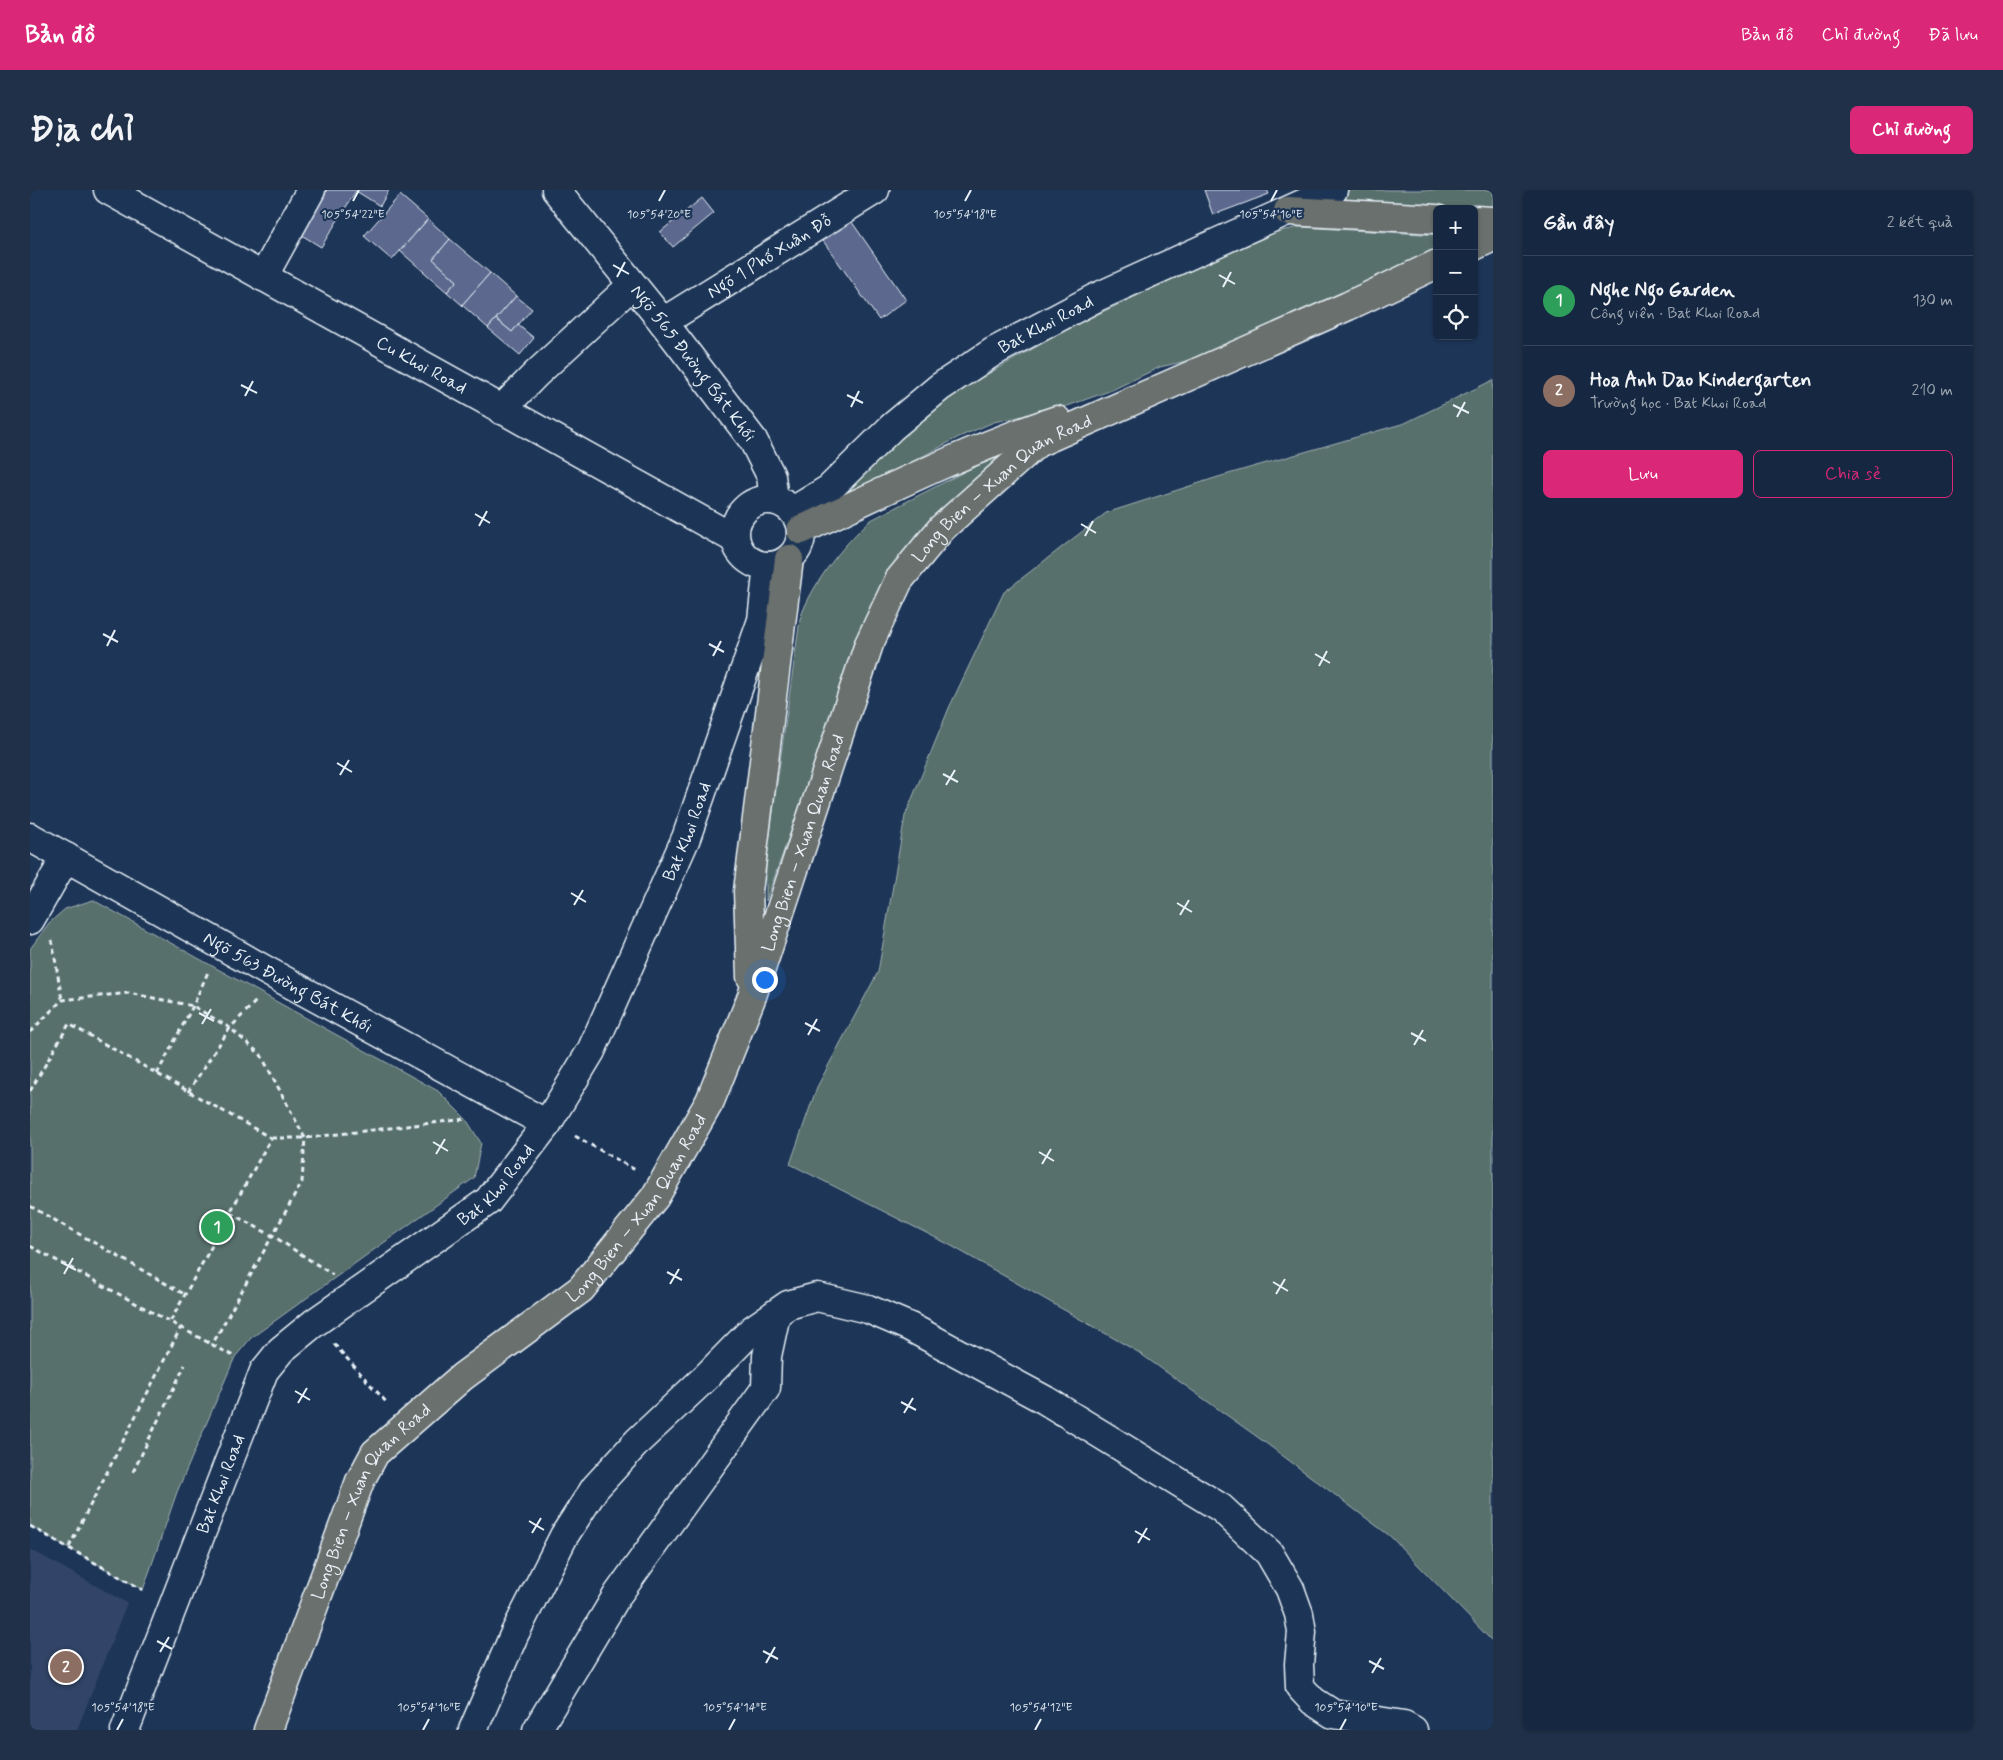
<!DOCTYPE html>
<html lang="vi">
<head>
<meta charset="utf-8">
<style>
	body { margin:0; font-family:Mynerve,sans-serif; background:#1f3048; color:#f1f3f6 }
	.controls { position:absolute; right:15px; top:15px; display:grid; overflow:hidden; border-radius:8px; box-shadow:0 1px 4px #0004 }
	.controls button { width:45px; height:45px; display:grid; place-items:center; padding:0; border:0; border-bottom:1px solid #35445a; background:#162841; color:#f1f3f6; font:25px sans-serif }
	.you { position:absolute; left:734px; top:789px; width:18px; height:18px; margin:-12px; border:4px solid #fff; border-radius:50%; background:#1a73e8; box-shadow:0 0 0 8px #1a73e833 }
	.badge { display:grid; place-items:center; width:32px; height:32px; border-radius:50%; background:#db2777; color:#fff; font-size:16px; font-weight:700 }
	.pin { position:absolute; translate:-50% -50%; border:2px solid #fff; box-shadow:0 1px 5px #0006 }
	.list { margin:0; padding:0; list-style:none }
	h2 { display:flex; justify-content:space-between; align-items:center; height:65px; margin:0; padding:0 20px; font-size:21px }
	h2 small { font-size:16px; font-weight:400; color:#9ea6b1 }
	.list li { display:grid; grid-template-columns:32px 1fr auto; gap:15px; align-items:center; box-sizing:border-box; height:90px; padding:0 20px; border-top:1px solid #35445a }
	.list b { display:block; font-size:19px; white-space:nowrap }
	.list p { margin:0; font-size:16px; white-space:nowrap; color:#9ea6b1 }
	.list em { font-size:16px; font-style:normal; color:#9ea6b1 }
	.actions { display:flex; gap:10px; padding:15px 20px }
	.actions a { flex:1; padding:11px 0; border:1px solid #db2777; border-radius:8px; text-align:center; font-size:18px; color:#db2777 }
	.actions .main { background:#db2777; color:#fff }
	.icon { flex:none; width:28px; height:28px; fill:none; stroke:currentColor; stroke-width:2; stroke-linecap:round; stroke-linejoin:round }
	.map { position:relative; flex:none; width:1463px; height:1540px; overflow:hidden; border-radius:8px }
	header { display:flex; align-items:center; gap:30px; box-sizing:border-box; height:70px; padding:0 25px; background:#db2777; color:#fff }
	header strong { font-size:24px }
	nav { display:flex; gap:28px; margin-inline-start:auto; font-size:18px }
	.intro { display:flex; align-items:center; justify-content:space-between; box-sizing:border-box; height:120px; padding:0 30px }
	h1 { margin:0; font-size:35px }
	.button { padding:12px 22px; border-radius:8px; background:#db2777; color:#fff; font-size:18px; font-weight:700 }
	main { display:flex; gap:30px; padding:0 30px }
	aside { flex:1; background:#162841; border-radius:8px; box-shadow:0 1px 4px #0004 }
	.map>svg:first-child { display:block }
</style>
</head>
<body>
<header>
<strong>Bản đồ</strong>
<nav><a>Bản đồ</a><a>Chỉ đường</a><a>Đã lưu</a></nav>
</header>
<div class="intro"><h1>Địa chỉ</h1><a class="button">Chỉ đường</a></div>
<main>
<div class="map">
<svg width="1463" height="1540" viewBox="0 0 1463 1540">
	<rect width="100%" height="100%" fill="#1d3557"/>
	<filter id="ink" filterUnits="userSpaceOnUse"><feTurbulence type="fractalNoise" baseFrequency=".02" numOctaves="2"/><feDisplacementMap in="SourceGraphic" scale="10" xChannelSelector="R" yChannelSelector="G"/><feConvolveMatrix kernelMatrix="1 2 1 2 8 2 1 2 1" color-interpolation-filters="sRGB"/></filter>
	<g filter="url(#ink)">
		<polygon fill="#304468" points="0,1359 97,1413 47,1540 0,1540"/>
		<g fill="#58706c" stroke="#a0b0b2">
			<polygon points="1318,0 1463,0 1463,20 1350,15 1304,7"/>
			<polygon points="1269,37 1407,45 1407,65 1187,164 1130,177 1082,200 1032,218 964,232 929,247 831,299 820,303 820,298 841,271 922,204 1049,133 1238,44"/>
			<polygon points="1463,190 1463,1452 1360,1346 1233,1251 1108,1162 918,1054 760,974 787,897 848,782 875,626 919,518 974,402 1076,323 1188,287 1375,233"/>
			<path d="M986,255L949,292L813,494L736,711V672L770,429C781,395 814,353 841,330Z"/>
			<polygon points="63,710 408,901 436,929 451,953 444,988 221,1148 205,1167 147,1302 113,1400 0,1336 0,759 19,733 35,719"/>
		</g>
		<g fill="#5c678e" stroke="#e8f1f8">
			<polygon points="291,0 359,0 350,16 326,1 291,57 265,41"/>
			<polygon points="1174,0 1237,0 1239,4 1183,25"/>
			<polygon points="370,5 398,29 362,70 334,46"/>
			<polygon points="672,8 684,23 643,57 630,42"/>
			<polygon points="817,25 876,110 849,130 789,45"/>
			<polygon points="398,29 420,49 403,69 427,91 417,102 370,61"/>
			<polygon points="420,49 460,83 432,115 417,102 427,91 403,69"/>
			<polygon points="460,83 486,106 458,138 432,115"/>
			<polygon points="486,106 502,119 482,142 466,129"/>
			<polygon points="466,129 482,142 488,135 504,148 490,165 458,138"/>
		</g>
		<g fill="none" stroke-linecap="round" stroke-linejoin="round">
			<defs>
				<g id="minor">
					<path id="s1" d="M78,0L705,349"/>
					<path id="s2" d="M526,0L633,132L723,250L741,286L744,310"/>
					<polyline points="233,87 281,0"/>
					<path id="s3" d="M633,132L845,0"/>
					<polyline points="471,220 505,185 602,95"/>
					<circle cx="738" cy="343" r="33"/>
					<path id="s4" d="M763,321L799,299L862,237L910,197L963,162L1067,107L1303,0"/>
					<path id="s5" d="M0,647L237,781L517,934"/>
					<polyline points="0,730 36,667"/>
					<path id="s6" d="M95,1540L234,1181L251,1160L284,1133L458,1011L517,934L561,861L656,648L732,430L738,376"/>
					<polyline points="443,1540 484,1445 534,1346 565,1298 608,1251 675,1188 722,1140 758,1115 787,1107 838,1119 880,1137 1015,1210 1191,1318 1239,1363 1260,1399 1269,1424 1272,1442 1269,1474 1270,1497 1283,1511 1303,1524 1374,1535 1383,1540"/>
					<polyline points="507,1540 588,1404 736,1198 737,1166 746,1124"/>
				</g>
				<g id="major">
					<polyline points="1258,21 1407,29"/>
					<polyline points="1444,30 1463,31"/>
					<polyline points="1444,56 1463,47"/>
					<path d="M771,340C855,301 938,259 1027,230"/>
					<polyline points="721,787 718,701 759,369"/>
					<path id="s7" d="M238,1540L330,1291L345,1263L432,1187L551,1099L625,1007L680,911L722,806L839,454L869,390L912,338L1007,253L1318,116L1407,74"/>
				</g>
			</defs>
			<use href="#minor" stroke="#e8f1f8" stroke-width="31"/>
			<use href="#major" stroke="#e8f1f8" stroke-width="31"/>
			<g stroke="#e8f1f8" stroke-width="3" stroke-dasharray="5 4" stroke-linecap="butt">
				<polyline points="22,750 32,810"/>
				<polyline points="0,842 32,810 99,803 163,816 200,838 231,865 275,948 272,992 182,1155"/>
				<polyline points="127,884 163,816 178,782"/>
				<polyline points="0,901 39,834 241,948 140,1132"/>
				<polyline points="158,902 200,838 228,809"/>
				<polyline points="545,946 607,981"/>
				<polyline points="241,948 275,948 436,929"/>
				<polyline points="0,1016 154,1104"/>
				<polyline points="200,1023 243,1046 303,1085"/>
				<polyline points="0,1056 205,1167"/>
				<polyline points="304,1154 357,1213"/>
				<polyline points="103,1282 155,1175"/>
				<polyline points="0,1336 113,1400"/>
				<polyline points="39,1357 151,1137"/>
			</g>
			<use href="#minor" stroke="#1d3557" stroke-width="28"/>
			<use href="#major" stroke="#6b706d" stroke-width="28"/>
		</g>
	</g>
	<path fill="none" stroke="#e8f1f8" stroke-width="2" d="M323,11L329,0M629,11L635,0M935,11L941,0M1241,11L1247,0M583,75L599,84M1189,85L1205,94M587,87L595,72M1193,97L1201,82M211,195L227,203M817,205L833,213M215,206L223,191M1423,215L1439,223M821,217L829,201M1427,227L1435,212M445,324L460,333M1051,334L1066,343M449,336L457,321M1055,346L1063,331M73,444L88,452M679,454L694,462M77,456L85,440M1285,464L1300,473M683,466L691,451M1289,476L1297,461M307,573L322,582M913,584L928,592M310,585L319,570M916,595L925,580M541,703L556,712M1147,713L1162,722M544,715L553,700M1150,725L1159,710M169,823L184,831M775,833L790,841M172,834L181,819M1381,843L1396,851M778,845L787,829M1384,855L1393,840M403,952L418,961M1009,962L1024,971M406,964L415,949M1012,974L1021,959M31,1072L46,1080M637,1082L652,1090M34,1084L43,1068M1243,1092L1258,1101M640,1094L649,1079M1246,1104L1255,1089M265,1201L280,1210M871,1212L886,1220M268,1213L277,1198M874,1223L883,1208M499,1331L514,1340M1105,1341L1120,1350M502,1343L511,1328M1108,1353L1117,1338M127,1451L142,1459M733,1461L748,1469M130,1462L139,1447M1339,1471L1354,1479M736,1473L745,1457M1342,1483L1351,1468M87,1540L93,1529M393,1540L399,1529M699,1540L705,1529M1005,1540L1011,1529M1310,1540L1316,1529"/>
	<g text-anchor="middle" stroke-width="4.5" stroke-linejoin="round" paint-order="stroke">
		<g font-size="18" fill="#e8f1f8" stroke="#1d3557">
			<text dy="6" stroke="none"><textPath href="#s3" startOffset="125">Ngõ 1 Phố Xuân Đỗ</textPath></text>
			<text dy="6" stroke="none"><textPath href="#s4" startOffset="316">Bat Khoi Road</textPath></text>
			<text dy="6" stroke="none"><textPath href="#s2" startOffset="221">Ngõ 565 Đường Bát Khối</textPath></text>
			<text dy="6" stroke="none"><textPath href="#s1" startOffset="359">Cu Khoi Road</textPath></text>
			<text dy="6" stroke="none"><textPath href="#s7" startOffset="1484">Long Bien – Xuan Quan Road</textPath></text>
			<text dy="6" stroke="none"><textPath href="#s6" startOffset="1089">Bat Khoi Road</textPath></text>
			<text dy="6" stroke="none"><textPath href="#s7" startOffset="1064">Long Bien – Xuan Quan Road</textPath></text>
			<text dy="6" stroke="none"><textPath href="#s5" startOffset="296">Ngõ 563 Đường Bát Khối</textPath></text>
			<text dy="6" stroke="none"><textPath href="#s6" startOffset="684">Bat Khoi Road</textPath></text>
			<text dy="6" stroke="none"><textPath href="#s7" startOffset="659">Long Bien – Xuan Quan Road</textPath></text>
			<text dy="6" stroke="none"><textPath href="#s6" startOffset="264">Bat Khoi Road</textPath></text>
			<text dy="6" stroke="none"><textPath href="#s7" startOffset="254">Long Bien – Xuan Quan Road</textPath></text>
		</g>
	</g>
	<g font-size="12" text-anchor="middle" fill="#e8f1f8" stroke="#1d3557" stroke-width="4.5" stroke-linejoin="round" paint-order="stroke">
		<text x="323" y="28">105°54'22"E</text>
		<text x="629" y="28">105°54'20"E</text>
		<text x="935" y="28">105°54'18"E</text>
		<text x="1241" y="28">105°54'16"E</text>
		<text x="93" y="1521">105°54'18"E</text>
		<text x="399" y="1521">105°54'16"E</text>
		<text x="705" y="1521">105°54'14"E</text>
		<text x="1011" y="1521">105°54'12"E</text>
		<text x="1316" y="1521">105°54'10"E</text>
	</g>
</svg>
<div class="controls">
<button>+</button>
<button>−</button>
<button><svg class="icon" aria-label="locate" viewBox="0 0 24 24"><circle cx="12" cy="12" r="6"/><path d="M12 2v4M12 18v4M2 12h4M18 12h4"/></svg></button>
</div>
<div class="you"></div>
<div class="pin badge" style="left:187px;top:1037px;background:#2e9e5b">1</div>
<div class="pin badge" style="left:36px;top:1477px;background:#8d6e63">2</div>
</div>
<aside>
<h2>Gần đây<small>2 kết quả</small></h2>
<ul class="list">
<li><span class="badge" style="background:#2e9e5b">1</span><div><b>Nghe Ngo Garden</b><p>Công viên · Bat Khoi Road</p></div><em>130 m</em></li>
<li><span class="badge" style="background:#8d6e63">2</span><div><b>Hoa Anh Dao Kindergarten</b><p>Trường học · Bat Khoi Road</p></div><em>210 m</em></li>
</ul>
<div class="actions"><a class="main">Lưu</a><a>Chia sẻ</a></div>
</aside>
</main>
</body>
</html>
